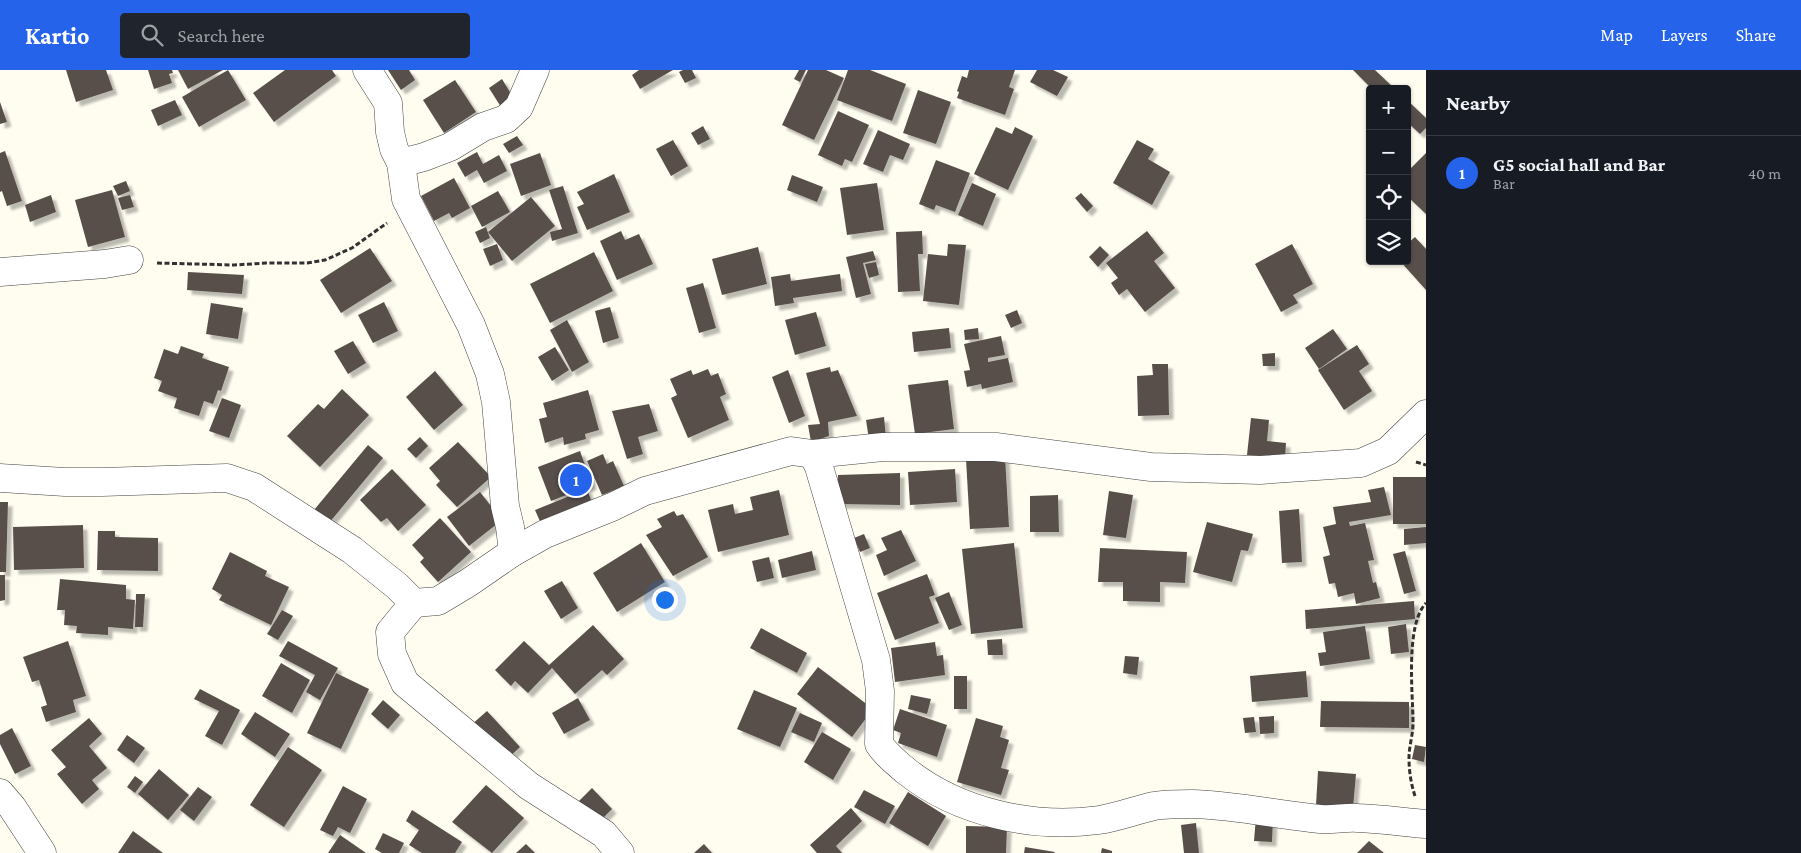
<!DOCTYPE html>
<html lang="en">
<head>
<meta charset="utf-8">
<style>
	body { margin:0; font-family:"Crimson Pro",serif; background:#20242c; color:#f1f3f6 }
	.controls { position:absolute; right:15px; top:15px; display:grid; overflow:hidden; border-radius:5px; box-shadow:0 1px 4px #0004 }
	.controls button { width:45px; height:45px; display:grid; place-items:center; padding:0; border:0; border-bottom:1px solid #363941; background:#171b24; color:#f1f3f6; font:25px sans-serif }
	.you { position:absolute; left:664px; top:529px; width:18px; height:18px; margin:-12px; border:4px solid #fff; border-radius:50%; background:#1a73e8; box-shadow:0 0 0 8px #1a73e833 }
	.badge { display:grid; place-items:center; width:32px; height:32px; border-radius:50%; background:#2563eb; color:#fff; font-size:16px; font-weight:700 }
	.pin { position:absolute; translate:-50% -50%; border:2px solid #fff; box-shadow:0 1px 5px #0006 }
	.list { margin:0; padding:0; list-style:none }
	h2 { display:flex; justify-content:space-between; align-items:center; height:65px; margin:0; padding:0 20px; font-size:21px }
	h2 small { font-size:16px; font-weight:400; color:#9ea1a6 }
	.list li { display:grid; grid-template-columns:32px 1fr auto; gap:15px; align-items:center; box-sizing:border-box; height:75px; padding:0 20px; border-top:1px solid #363941 }
	.list b { display:block; font-size:19px; white-space:nowrap }
	.list p { margin:0; font-size:16px; white-space:nowrap; color:#9ea1a6 }
	.list em { font-size:16px; font-style:normal; color:#9ea1a6 }
	.icon { flex:none; width:28px; height:28px; fill:none; stroke:currentColor; stroke-width:2; stroke-linecap:round; stroke-linejoin:round }
	.map { position:relative; flex:none; width:1426px; height:783px; overflow:hidden }
	header { display:flex; align-items:center; gap:30px; box-sizing:border-box; height:70px; padding:0 25px; background:#2563eb; color:#fff }
	header strong { font-size:24px }
	nav { display:flex; gap:28px; margin-inline-start:auto; font-size:18px }
	.search { width:350px; height:45px; background:#20242c; display:flex; align-items:center; gap:12px; box-sizing:border-box; padding:0 18px; border-radius:5px; color:#9ea1a6; font-size:19px }
	main { display:flex }
	aside { flex:1; background:#171b24 }
	.map>svg:first-child { display:block }
</style>
</head>
<body>
<header>
<strong>Kartio</strong>
<div class="search"><svg class="icon" aria-label="search" viewBox="0 0 24 24"><circle cx="10" cy="10" r="6"/><path d="M15 15l6 6"/></svg>Search here</div>
<nav><a>Map</a><a>Layers</a><a>Share</a></nav>
</header>
<main>
<div class="map">
<svg width="1426" height="783" viewBox="0 0 1426 783">
	<defs>
		<filter id="shadow"><feDropShadow dx="4.5" dy="4.5" stdDeviation="1" flood-color="#0004"/></filter>
	</defs>
	<rect width="100%" height="100%" fill="#fffdf0"/>
	<g fill="#58504b" filter="url(#shadow)">
		<polygon points="66,0 106,0 113,20 76,32"/>
		<polygon points="148,0 172,0 173,3 169,4 172,13 154,19"/>
		<polygon points="178,0 223,0 188,19"/>
		<polygon points="228,0 246,30 199,57 182,27"/>
		<polygon points="285,0 332,0 336,6 274,52 253,23"/>
		<polygon points="388,0 409,0 415,10 401,20"/>
		<polygon points="639,0 673,0 640,19 632,5"/>
		<polygon points="683,0 692,0 696,8 685,13 679,2"/>
		<polygon points="799,0 806,0 800,12 794,9"/>
		<polygon points="808,0 826,0 844,8 814,70 782,55"/>
		<polygon points="848,0 870,0 906,14 892,51 837,30"/>
		<polygon points="969,0 1015,0 1009,17 1014,19 1005,45 957,28 959,22 957,21 962,6 967,8"/>
		<polygon points="1037,0 1053,0 1068,7 1057,26 1030,12"/>
		<polygon points="1353,0 1375,0 1395,19 1372,19"/>
		<polygon points="502,9 514,29 501,37 489,18"/>
		<polygon points="455,10 476,42 444,63 423,30"/>
		<polygon points="918,20 951,32 936,74 903,63"/>
		<polygon points="175,30 182,45 158,56 151,40"/>
		<polygon points="1407,30 1426,48 1426,58 1420,64 1407,52"/>
		<polygon points="0,32 7,52 0,54"/>
		<polygon points="838,41 869,55 852,92 845,89 842,96 818,85"/>
		<polygon points="703,56 710,69 698,75 691,63"/>
		<polygon points="996,57 1012,64 1015,57 1033,66 1008,120 974,104"/>
		<polygon points="878,60 910,74 903,90 890,85 883,102 863,94"/>
		<polygon points="517,66 523,75 509,83 503,74"/>
		<polygon points="673,70 688,96 671,106 656,79"/>
		<polygon points="1137,70 1154,79 1148,89 1170,102 1152,135 1113,113"/>
		<polygon points="5,81 22,131 7,136 2,121 0,122 0,83"/>
		<polygon points="477,82 483,94 499,85 507,101 484,113 477,100 465,107 457,93"/>
		<polygon points="540,83 551,115 521,126 510,94"/>
		<polygon points="1426,83 1426,144 1407,126 1407,102"/>
		<polygon points="936,90 970,103 955,142 936,135 934,140 919,134"/>
		<polygon points="614,104 630,142 587,160 577,137 584,134 577,122"/>
		<polygon points="792,105 823,117 817,132 787,120"/>
		<polygon points="454,108 470,138 452,148 449,143 434,151 421,126"/>
		<polygon points="126,111 130,121 118,126 113,116"/>
		<polygon points="877,113 884,160 847,165 840,118"/>
		<polygon points="972,113 996,124 983,156 958,145"/>
		<polygon points="563,116 578,163 552,171 550,162 562,159 549,120"/>
		<polygon points="112,120 125,167 88,177 75,130"/>
		<polygon points="498,121 510,142 482,157 471,136"/>
		<polygon points="1081,123 1093,136 1087,142 1075,128"/>
		<polygon points="51,125 56,142 30,152 25,135"/>
		<polygon points="130,125 134,137 122,140 118,128"/>
		<polygon points="531,127 555,156 512,191 488,162"/>
		<polygon points="486,157 490,168 480,173 475,162"/>
		<polygon points="621,161 625,170 639,164 653,194 617,210 600,171"/>
		<polygon points="922,161 923,184 918,184 920,221 898,222 896,162"/>
		<polygon points="1147,161 1164,183 1154,191 1175,218 1145,242 1127,219 1119,225 1111,213 1118,208 1106,193"/>
		<polygon points="1415,167 1426,179 1426,220 1400,191 1407,191 1407,174"/>
		<polygon points="497,174 503,190 490,196 483,179"/>
		<polygon points="948,174 966,175 959,235 923,231 928,184 947,186"/>
		<polygon points="1292,174 1313,214 1293,225 1298,233 1281,242 1255,194"/>
		<polygon points="1100,176 1109,185 1098,197 1089,187"/>
		<polygon points="758,177 767,214 722,225 712,189"/>
		<polygon points="370,178 392,211 341,243 320,210"/>
		<polygon points="873,181 876,190 863,193 871,224 856,228 846,187"/>
		<polygon points="594,182 613,221 550,253 530,214"/>
		<polygon points="876,192 879,205 869,208 865,194"/>
		<polygon points="188,202 244,205 242,224 187,220"/>
		<polygon points="790,204 791,211 840,204 842,221 793,228 794,233 775,236 771,207"/>
		<polygon points="703,213 716,258 699,263 686,218"/>
		<polygon points="384,232 398,261 373,273 358,245"/>
		<polygon points="211,233 243,238 238,269 206,264"/>
		<polygon points="610,237 619,268 603,273 595,241"/>
		<polygon points="1017,240 1022,253 1011,258 1005,245"/>
		<polygon points="816,242 826,276 795,285 785,250"/>
		<polygon points="567,250 589,292 572,302 550,260"/>
		<polygon points="949,258 951,278 914,282 912,262"/>
		<polygon points="978,258 979,269 965,270 964,260"/>
		<polygon points="1333,259 1347,279 1319,299 1305,278"/>
		<polygon points="1001,266 1005,285 988,288 988,292 1008,288 1013,312 982,319 981,314 967,317 964,301 970,300 964,274"/>
		<polygon points="353,271 366,293 348,304 334,281"/>
		<polygon points="1357,275 1369,294 1359,301 1372,321 1344,340 1318,300"/>
		<polygon points="181,276 204,284 202,288 229,297 221,321 218,320 213,334 204,331 199,346 174,338 177,328 158,321 162,311 154,308 164,279 178,284"/>
		<polygon points="555,277 569,300 552,311 538,287"/>
		<polygon points="1275,283 1275,296 1263,296 1262,284"/>
		<polygon points="1152,294 1168,294 1169,345 1138,346 1137,306 1153,305"/>
		<polygon points="830,297 831,302 838,300 857,346 828,352 829,366 811,372 808,355 820,354 806,303"/>
		<polygon points="708,299 711,306 718,303 726,324 720,327 729,350 688,368 671,328 677,325 670,309 691,300 693,305"/>
		<polygon points="788,300 805,346 789,353 772,307"/>
		<polygon points="435,301 463,335 434,360 406,327"/>
		<polygon points="948,310 954,359 915,364 908,315"/>
		<polygon points="342,319 369,345 320,397 287,366 318,334 324,339"/>
		<polygon points="588,320 599,360 585,364 586,369 564,375 563,367 545,373 539,349 547,347 543,333"/>
		<polygon points="222,328 241,335 229,368 209,361"/>
		<polygon points="649,334 658,361 638,367 643,384 627,389 612,341"/>
		<polygon points="884,347 886,368 869,370 866,350"/>
		<polygon points="1251,348 1269,350 1267,371 1286,373 1285,388 1247,385"/>
		<polygon points="420,367 428,376 416,388 407,379"/>
		<polygon points="458,372 491,407 457,437 436,415 440,411 429,398"/>
		<polygon points="368,375 383,388 329,453 314,440"/>
		<polygon points="580,381 592,415 551,431 538,397"/>
		<polygon points="603,384 607,394 613,391 624,416 602,425 587,391"/>
		<polygon points="1005,386 1009,457 970,459 966,389"/>
		<polygon points="392,399 426,435 398,461 387,448 381,452 360,430"/>
		<polygon points="955,399 957,432 910,435 908,402"/>
		<polygon points="900,403 900,435 836,434 838,405"/>
		<rect x="1393" y="407" width="33" height="47"/>
		<polygon points="1384,417 1391,445 1349,452 1350,456 1365,453 1374,490 1368,491 1373,513 1376,512 1380,528 1356,534 1354,523 1338,527 1335,513 1329,514 1323,487 1330,485 1323,457 1336,454 1333,437 1371,432 1368,420"/>
		<polygon points="587,419 593,435 542,456 535,440"/>
		<polygon points="779,420 789,465 718,482 708,440 733,434 735,444 753,440 750,427"/>
		<polygon points="1109,421 1133,425 1126,468 1103,465"/>
		<polygon points="480,422 502,450 469,476 447,447"/>
		<polygon points="1058,425 1059,462 1030,462 1030,426"/>
		<polygon points="0,432 8,432 6,502 0,502"/>
		<polygon points="1299,439 1302,492 1282,493 1279,441"/>
		<polygon points="674,441 677,446 683,444 708,487 673,506 646,465 662,457 657,449"/>
		<polygon points="440,448 471,482 438,512 420,492 424,488 412,475"/>
		<polygon points="1207,452 1253,464 1248,481 1241,480 1232,512 1193,502"/>
		<polygon points="83,455 84,498 14,500 13,457"/>
		<polygon points="1426,457 1426,473 1404,475 1404,459"/>
		<polygon points="901,460 916,491 884,506 876,485 887,480 881,468"/>
		<polygon points="98,461 115,461 115,467 158,468 158,501 97,500"/>
		<polygon points="864,464 870,478 860,482 854,468"/>
		<polygon points="641,473 665,512 617,542 593,503"/>
		<polygon points="1014,473 1023,558 971,564 962,479"/>
		<polygon points="1100,478 1187,482 1185,513 1160,512 1160,532 1123,531 1123,512 1098,512"/>
		<polygon points="812,481 816,500 782,508 778,490"/>
		<polygon points="1405,481 1416,521 1404,524 1393,484"/>
		<polygon points="230,482 267,501 265,506 289,517 271,555 219,530 222,525 212,519"/>
		<polygon points="769,487 774,508 757,512 752,491"/>
		<polygon points="927,504 935,525 929,527 939,553 895,570 877,523"/>
		<polygon points="0,505 5,505 5,530 0,531"/>
		<polygon points="60,509 126,515 126,529 135,530 133,559 108,557 108,565 76,563 77,556 64,555 65,540 57,540"/>
		<polygon points="562,511 578,538 561,549 544,521"/>
		<polygon points="949,522 962,555 949,560 935,528"/>
		<polygon points="136,524 145,524 143,557 135,557"/>
		<polygon points="1414,531 1415,549 1306,559 1305,540"/>
		<polygon points="282,540 293,546 278,570 267,564"/>
		<polygon points="1406,554 1409,582 1391,584 1388,557"/>
		<polygon points="593,555 624,589 607,605 602,600 575,624 552,598 528,623 515,611 511,616 495,600 524,571 549,595"/>
		<polygon points="1365,556 1370,589 1320,596 1318,583 1326,582 1323,562"/>
		<polygon points="761,558 807,583 797,603 750,578"/>
		<polygon points="1002,569 1003,585 988,585 987,570"/>
		<polygon points="68,571 86,626 73,630 76,642 46,652 41,637 47,635 39,610 32,612 23,587"/>
		<polygon points="288,571 338,598 320,630 306,622 315,605 279,586"/>
		<polygon points="935,572 937,586 943,585 945,605 895,612 891,578"/>
		<polygon points="1125,586 1139,587 1137,605 1123,603"/>
		<polygon points="281,593 310,610 292,643 262,626"/>
		<polygon points="818,597 873,639 852,667 797,624"/>
		<polygon points="1306,601 1308,627 1252,632 1250,606"/>
		<polygon points="336,603 369,619 341,679 307,663"/>
		<rect x="954" y="606" width="13" height="33"/>
		<polygon points="200,619 240,640 222,675 205,666 219,641 194,629"/>
		<polygon points="754,620 797,638 780,677 737,659"/>
		<polygon points="911,625 931,629 927,644 908,639"/>
		<polygon points="578,628 590,650 564,664 552,643"/>
		<polygon points="383,630 400,645 388,659 371,644"/>
		<polygon points="1321,631 1409,632 1409,658 1320,657"/>
		<polygon points="900,639 947,655 937,687 898,673 901,663 893,660"/>
		<polygon points="487,641 520,677 504,692 470,656"/>
		<polygon points="255,642 290,664 275,687 241,664"/>
		<polygon points="800,643 822,653 814,672 791,662"/>
		<polygon points="1274,646 1274,663 1260,664 1259,647"/>
		<polygon points="1254,647 1256,662 1245,663 1243,648"/>
		<polygon points="89,648 102,664 89,676 107,698 92,710 99,719 82,734 57,704 66,697 51,680"/>
		<polygon points="976,648 1003,656 1000,667 1009,670 1001,698 1009,700 1001,725 957,712"/>
		<polygon points="12,658 31,696 15,704 0,674 0,665"/>
		<polygon points="822,662 851,679 833,710 804,692"/>
		<polygon points="127,665 145,678 134,693 117,680"/>
		<polygon points="1415,675 1426,677 1424,692 1412,689"/>
		<polygon points="288,677 322,700 284,757 250,735"/>
		<polygon points="159,699 189,725 168,750 138,724"/>
		<polygon points="1318,701 1356,704 1353,738 1316,735"/>
		<polygon points="135,706 143,712 135,723 127,717"/>
		<polygon points="486,715 524,748 492,783 452,752"/>
		<polygon points="343,716 367,729 350,763 338,757 333,766 320,760"/>
		<polygon points="198,717 212,727 194,751 180,740"/>
		<polygon points="592,718 612,739 597,754 577,733"/>
		<polygon points="864,720 895,736 885,754 854,737"/>
		<polygon points="908,722 946,746 928,776 889,753"/>
		<polygon points="851,738 862,751 836,776 842,783 817,783 810,775"/>
		<polygon points="412,740 462,772 455,783 422,783 409,775 419,760 406,751"/>
		<polygon points="1256,747 1273,748 1272,772 1254,771"/>
		<polygon points="1196,753 1199,783 1184,783 1181,755"/>
		<polygon points="966,756 1007,757 1006,783 966,783"/>
		<polygon points="133,761 163,783 118,783"/>
		<polygon points="383,763 404,773 399,783 382,783 375,779"/>
		<polygon points="340,765 366,783 328,783"/>
		<polygon points="1369,771 1384,783 1357,783"/>
		<polygon points="526,774 535,783 516,783"/>
		<polygon points="704,774 712,783 694,783"/>
		<polygon points="1025,777 1055,782 1054,783 1024,783"/>
		<polygon points="1102,778 1112,781 1112,783 1101,783"/>
	</g>
	<g fill="none" stroke-linecap="round" stroke-linejoin="round">
		<defs>
			<g id="minor">
				<polyline points="367,0 388,33 390,62 394,79 401,93 406,129 471,255 490,304 496,332 505,436 510,457 513,482"/>
				<polyline points="401,93 424,87 450,77 483,57 506,49 519,37 535,0"/>
				<polyline points="0,202 105,194 129,190"/>
				<path d="M813,384L819,397L876,590L880,621L879,674C886,685 897,693 906,701C959,743 1033,759 1099,750C1118,747 1136,740 1154,736C1166,734 1180,734 1192,734C1235,735 1278,745 1320,749C1333,750 1346,747 1358,748C1381,749 1403,752 1426,754"/>
				<polyline points="0,408 65,412 102,412 227,408 254,417 352,480 397,516 414,533 438,531 468,513 513,482 545,464 612,437 645,421 791,381 813,384 883,377 996,377 1151,397 1260,400 1361,393 1388,381 1426,344"/>
				<polyline points="414,533 390,562 392,584 405,613 529,716 604,764 620,783"/>
				<polyline points="0,723 12,737 42,783"/>
			</g>
		</defs>
		<use href="#minor" stroke="#424242" stroke-width="29"/>
		<g stroke="#313131" stroke-width="3" stroke-dasharray="5 2.5" stroke-linecap="butt">
			<polyline points="157,193 234,195 266,193 307,193 325,190 352,178 387,153"/>
			<polyline points="1416,392 1426,395"/>
			<path d="M1415,726C1411,714 1409,701 1409,688C1409,676 1413,665 1413,653C1413,624 1405,555 1426,533"/>
		</g>
		<use href="#minor" stroke="#fff" stroke-width="28"/>
	</g>
</svg>
<div class="controls">
<button>+</button>
<button>−</button>
<button><svg class="icon" aria-label="locate" viewBox="0 0 24 24"><circle cx="12" cy="12" r="6"/><path d="M12 2v4M12 18v4M2 12h4M18 12h4"/></svg></button>
<button><svg class="icon" aria-label="layers" viewBox="0 0 24 24"><path d="M12 4l9 5-9 5-9-5zM3 14l9 5 9-5"/></svg></button>
</div>
<div class="you"></div>
<div class="pin badge" style="left:576px;top:410px">1</div>
</div>
<aside>
<h2>Nearby<small></small></h2>
<ul class="list">
<li><span class="badge">1</span><div><b>G5 social hall and Bar</b><p>Bar</p></div><em>40 m</em></li>
</ul>
</aside>
</main>
</body>
</html>
